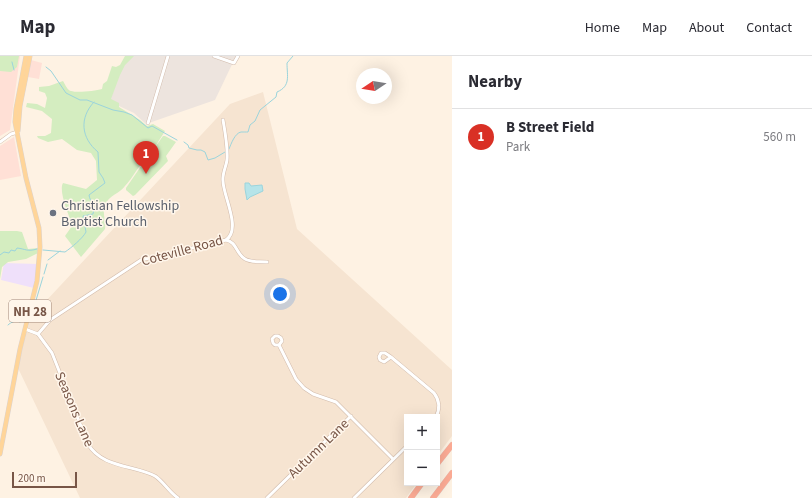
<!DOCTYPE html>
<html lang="en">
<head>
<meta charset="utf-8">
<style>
	body { margin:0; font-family:"Source Sans 3",sans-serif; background:#f7f7f7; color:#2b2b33 }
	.controls { position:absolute; right:12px; bottom:12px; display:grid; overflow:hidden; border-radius:0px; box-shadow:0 4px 16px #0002 }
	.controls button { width:36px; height:36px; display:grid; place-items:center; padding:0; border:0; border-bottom:1px solid #e1e1e2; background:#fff; color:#2b2b33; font:20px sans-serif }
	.compass { position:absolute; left:356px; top:12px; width:36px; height:36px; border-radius:50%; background:#fff; box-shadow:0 4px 16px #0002; rotate:258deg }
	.scale { position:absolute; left:12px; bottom:10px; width:65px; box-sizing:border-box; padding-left:4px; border:2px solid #785647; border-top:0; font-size:11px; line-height:14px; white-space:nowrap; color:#785647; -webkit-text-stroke:3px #fff6eb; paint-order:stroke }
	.you { position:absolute; left:280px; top:238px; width:14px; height:14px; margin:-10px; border:3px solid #fff; border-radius:50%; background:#1a73e8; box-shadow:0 0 0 6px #1a73e833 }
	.badge { display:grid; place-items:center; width:26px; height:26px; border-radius:50%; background:#d93025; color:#fff; font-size:13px; font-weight:700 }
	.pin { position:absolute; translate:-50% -33px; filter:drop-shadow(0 1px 2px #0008) }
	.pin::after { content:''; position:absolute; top:21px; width:14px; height:12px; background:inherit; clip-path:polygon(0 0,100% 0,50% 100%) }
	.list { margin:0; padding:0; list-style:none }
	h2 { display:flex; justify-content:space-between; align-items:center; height:52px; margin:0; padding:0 16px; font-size:17px }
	h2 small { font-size:13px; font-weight:400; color:#7c7c81 }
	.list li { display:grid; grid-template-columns:26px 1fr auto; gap:12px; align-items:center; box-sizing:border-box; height:56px; padding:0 16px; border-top:1px solid #e1e1e2 }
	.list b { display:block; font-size:15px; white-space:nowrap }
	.list p { margin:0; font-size:13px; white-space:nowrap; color:#7c7c81 }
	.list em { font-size:13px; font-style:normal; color:#7c7c81 }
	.map { position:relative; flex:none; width:452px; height:442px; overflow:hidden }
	header { display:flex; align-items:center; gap:24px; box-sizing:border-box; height:56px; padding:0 20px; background:#fff; border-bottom:1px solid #e1e1e2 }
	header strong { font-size:19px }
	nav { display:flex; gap:22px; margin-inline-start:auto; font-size:14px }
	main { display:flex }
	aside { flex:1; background:#fff }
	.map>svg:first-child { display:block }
</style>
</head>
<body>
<header>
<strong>Map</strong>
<nav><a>Home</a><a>Map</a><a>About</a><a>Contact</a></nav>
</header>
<main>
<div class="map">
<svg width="452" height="442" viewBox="0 0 452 442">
	<rect width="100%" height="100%" fill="#fef2e3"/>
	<polygon fill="#f6e4d1" points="263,36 297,173 452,314 452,380 437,400 437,361 407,361 407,427 417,427 406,442 80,442 18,312 22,293 31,261 230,48"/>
	<g fill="#ffe0d6">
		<polygon points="0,0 20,0 10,74 0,80"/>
		<polygon points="31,4 42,7 39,23 28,21"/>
		<polygon points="14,81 21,120 0,124 0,90"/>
	</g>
	<polygon fill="#ede4de" points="130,0 236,0 215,44 146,68 134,57 104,43"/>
	<polygon fill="#efe0fa" points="4,207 38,208 34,232 1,224"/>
	<g fill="#d4edc0">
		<polygon points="0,0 19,0 17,11 11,16 0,15"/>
		<path d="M125,0H134L125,9L120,19L111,43L119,47V51L140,64L147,70L153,68L165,75L153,94L163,80H165L176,86L166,100L168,105L135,139L133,140L126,134V132L146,103C137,111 133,122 125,130C119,138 109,139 105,149C102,157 106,165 105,173L81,201L65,180L72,170C70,160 58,136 63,127L86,133L97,124L96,105L91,97L77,94L62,83L48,86L38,82L37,80H45L51,77L52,63L42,55L26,51L27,47L37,48L45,52L47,42L45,37L39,35V31L49,30L63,25C65,28 67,34 71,35C77,37 95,35 102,33L103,28L107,25L112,10L116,11L120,9Z"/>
		<polygon points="0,175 17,175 22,176 28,193 38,192 38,197 26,203 8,206 2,211 0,223"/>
	</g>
	<polygon fill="#b6e4e9" stroke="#9bd4dc" points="245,127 249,127 251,130 262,129 263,135 250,141 247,144 245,133"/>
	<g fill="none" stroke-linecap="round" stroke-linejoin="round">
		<g stroke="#9bd4dc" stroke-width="1">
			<polyline points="12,6 14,14"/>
			<polyline points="46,11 51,15 66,37 80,44 87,44 113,54 124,56 132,59 148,72 152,70 177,84"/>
			<polyline points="184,86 188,89 189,92 197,94 201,94 205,96 208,104 215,102 225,96"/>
			<path d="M229,93C231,88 235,77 241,76C244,76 246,76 248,76L250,69L255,65L260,54L276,41L277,36C291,30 287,20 287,7L293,0"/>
			<path d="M43,194L65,196C71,192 83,182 86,176L83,160L93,158C96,146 90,147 89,139L105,127L103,122L99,116L98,96C81,82 79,62 94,46"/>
			<path d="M0,199L4,196L9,197L11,194L15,195L17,192C26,193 27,196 37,193"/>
			<polyline points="48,204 60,195"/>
			<polyline points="44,218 47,208"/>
			<polyline points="34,251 43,221"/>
			<path d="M8,269C11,266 16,264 20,266L23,264L24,258L26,254"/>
		</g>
		<defs>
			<g id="minor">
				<polyline points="214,0 234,7 238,0"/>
				<polyline points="148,67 168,0"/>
				<polyline points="0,86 11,78 18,76"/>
				<path d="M226,184C237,186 236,198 245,203C252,207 260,205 267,206"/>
				<path d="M25,273L38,278L52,297L88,388C102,412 134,409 155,420C164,426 169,436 178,442"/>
				<path d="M38,278L50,264L141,204L226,184C242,173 223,140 223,125C222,118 226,111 227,104C228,91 225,76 223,64"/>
				<polyline points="279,289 275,289 273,287 272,283 275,280 278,280 281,282 282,285 279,289 296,323 304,332 313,338 336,346 393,403"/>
				<path d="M391,301L384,306L380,304L379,301L381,297H385L391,301L434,337C440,345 440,353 436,361"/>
				<polyline points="267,442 351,360"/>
				<polyline points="354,442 407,390"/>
			</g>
			<g id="major">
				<polyline points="18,75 20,50 30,0"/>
				<polyline points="0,398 20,293 37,225 40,191 39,172 26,122 15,66 16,53 26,0"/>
			</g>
			<g id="highway">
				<polyline points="437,408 452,389"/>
				<polyline points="411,442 422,427"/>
				<polyline points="433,442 452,417"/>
			</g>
		</defs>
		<use href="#minor" stroke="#d2bbab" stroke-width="4"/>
		<use href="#major" stroke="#dcd3cf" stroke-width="5"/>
		<use href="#highway" stroke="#dcd3cf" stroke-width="6"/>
		<use href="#minor" stroke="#fff" stroke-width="3"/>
		<use href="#major" stroke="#ffd599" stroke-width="4"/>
		<use href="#highway" stroke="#fdac95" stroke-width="5.5"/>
	</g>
	<circle fill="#6b7280" stroke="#fff6eb" stroke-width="1.5" cx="53" cy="157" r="4"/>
	<g text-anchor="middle" stroke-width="3" stroke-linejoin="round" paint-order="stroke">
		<rect fill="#fff6eb" stroke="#a08678" stroke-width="1" x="9" y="244" width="42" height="22" rx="3"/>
		<g font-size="13" font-weight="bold" fill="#785647">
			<text x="30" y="260">NH 28</text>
		</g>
		<g font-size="14" fill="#5b616d" stroke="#fff6eb" text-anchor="start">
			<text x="61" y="154">Christian Fellowship<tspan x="61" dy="16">Baptist Church</tspan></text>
		</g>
		<g font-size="14" fill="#785647" stroke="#fff6eb">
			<text transform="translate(182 194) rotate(-15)" y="5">Coteville Road</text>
			<text transform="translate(75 353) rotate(67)" y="5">Seasons Lane</text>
			<text transform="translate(318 392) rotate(-44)" y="5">Autumn Lane</text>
		</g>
	</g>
</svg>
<div class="controls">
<button>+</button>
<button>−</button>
</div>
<svg class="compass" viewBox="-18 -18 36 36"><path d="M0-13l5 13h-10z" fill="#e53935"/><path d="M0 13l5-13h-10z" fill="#7c7c81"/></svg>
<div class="scale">200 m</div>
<div class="you"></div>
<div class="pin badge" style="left:146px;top:118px">1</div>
</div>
<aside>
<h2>Nearby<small></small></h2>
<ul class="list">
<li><span class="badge">1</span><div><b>B Street Field</b><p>Park</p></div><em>560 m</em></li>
</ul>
</aside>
</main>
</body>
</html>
